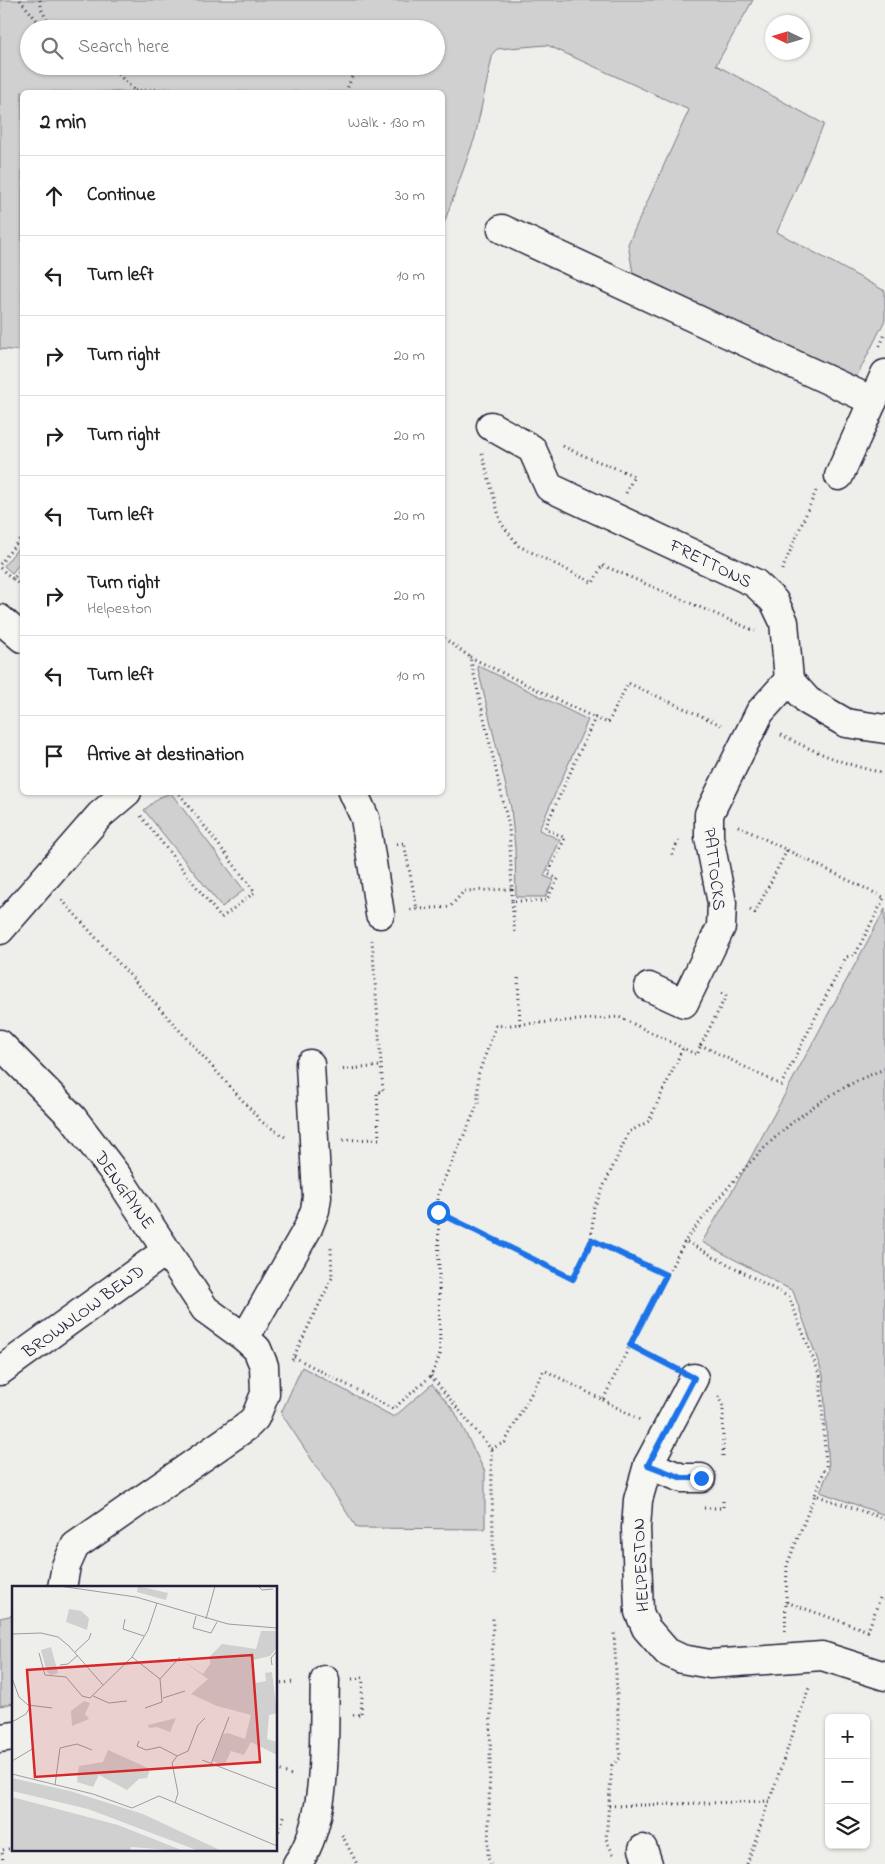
<!DOCTYPE html>
<html lang="en">
<head>
<meta charset="utf-8">
<style>
	body { margin:0; font-family:"Indie Flower",sans-serif; background:#f6f6f6; color:#202124 }
	.controls { position:absolute; right:15px; bottom:15px; display:grid; overflow:hidden; border-radius:8px; box-shadow:0 1px 4px #0004 }
	.controls button { width:45px; height:45px; display:grid; place-items:center; padding:0; border:0; border-bottom:1px solid #e0e0e0; background:#fff; color:#202124; font:25px sans-serif }
	.compass { position:absolute; left:765px; top:15px; width:45px; height:45px; border-radius:50%; background:#fff; box-shadow:0 1px 4px #0004; rotate:274deg }
	.stop { position:absolute; width:15px; height:15px; margin:-11px; border:4px solid #1a73e8; border-radius:50%; background:#fff }
	.stop.end { background:#1a73e8; border-color:#fff; box-shadow:0 1px 5px #0008 }
	.list { margin:0; padding:0; list-style:none }
	h2 { display:flex; justify-content:space-between; align-items:center; height:65px; margin:0; padding:0 20px; font-size:21px }
	h2 small { font-size:16px; font-weight:400; color:#757577 }
	.list li { display:grid; grid-template-columns:32px 1fr auto; gap:15px; align-items:center; box-sizing:border-box; height:80px; padding:0 20px; border-top:1px solid #e0e0e0 }
	.list b { display:block; font-size:19px; white-space:nowrap }
	.list p { margin:0; font-size:16px; white-space:nowrap; color:#757577 }
	.list em { font-size:16px; font-style:normal; color:#757577 }
	.icon { flex:none; width:28px; height:28px; fill:none; stroke:currentColor; stroke-width:2; stroke-linecap:round; stroke-linejoin:round }
	.map { position:relative; flex:none; width:885px; height:1864px; overflow:hidden }
	.search { position:absolute; background:#fff; box-shadow:0 1px 4px #0004; left:20px; top:20px; width:425px; height:55px; display:flex; align-items:center; gap:12px; box-sizing:border-box; padding:0 18px; border-radius:28px; color:#757577; font-size:19px }
	.panel { position:absolute; background:#fff; box-shadow:0 1px 4px #0004; left:20px; top:90px; width:425px; height:705px; border-radius:8px }
	.map>svg:first-child { display:block }
</style>
</head>
<body>
<div class="map">
<svg width="885" height="1864" viewBox="0 0 885 1864">
	<rect width="100%" height="100%" fill="#eeeeeb"/>
	<filter id="ink" filterUnits="userSpaceOnUse"><feTurbulence type="fractalNoise" baseFrequency=".02" numOctaves="2"/><feDisplacementMap in="SourceGraphic" scale="10" xChannelSelector="R" yChannelSelector="G"/><feConvolveMatrix kernelMatrix="1 2 1 2 8 2 1 2 1" color-interpolation-filters="sRGB"/></filter>
	<g filter="url(#ink)">
		<g fill="#d0d0d1" stroke="#797986" fill-rule="evenodd">
			<path d="M0,0H753L716,65L824,124L777,232L885,291V320L854,382L636,291L628,244L689,110L547,45L497,49L493,53L475,137L443,226L442,92H22V351L0,349ZM29,29H436V66H29Z"/>
			<polygon points="22,543 22,561 12,573 4,566"/>
			<polygon points="477,665 588,720 539,830 560,840 544,876 554,880 545,897 516,897 515,848 511,808"/>
			<polygon points="171,793 244,890 222,907 144,810 160,797"/>
			<polygon points="885,909 885,1515 820,1492 829,1470 823,1375 793,1291 702,1242 738,1181"/>
			<polygon points="302,1367 394,1417 432,1384 455,1412 485,1472 485,1529 357,1528 281,1413"/>
			<polygon points="14,1615 14,1703 0,1706 0,1618"/>
		</g>
		<g fill="none" stroke-linecap="round" stroke-linejoin="round">
			<defs>
				<g id="minor">
					<polyline points="502,229 873,401"/>
					<polyline points="491,426 532,449 549,487 755,583 774,601 784,622 789,680 808,701 846,723 885,729"/>
					<polyline points="839,476 885,374"/>
					<polyline points="0,619 22,638"/>
					<polyline points="353,792 365,818 380,914"/>
					<polyline points="0,930 100,815 127,792"/>
					<polyline points="649,987 684,1003 721,927 722,903 709,837 709,814 760,712 789,680"/>
					<polyline points="0,1044 72,1117 120,1180 205,1309 245,1338 257,1349 264,1366 265,1394 255,1418 246,1427 75,1546 66,1566 62,1588"/>
					<polyline points="245,1338 308,1228 315,1210 317,1197 310,1064"/>
					<polyline points="0,1371 166,1251"/>
					<polyline points="694,1378 648,1465 638,1500 636,1528 639,1612 646,1628 667,1652 682,1659 710,1664 822,1656 885,1676"/>
					<polyline points="648,1465 682,1478 701,1478"/>
					<polyline points="0,1738 14,1736"/>
					<polyline points="643,1849 648,1864"/>
					<path d="M297,1864C330,1819 323,1734 325,1680"/>
				</g>
			</defs>
			<use href="#minor" stroke="#22223b" stroke-width="31"/>
			<g stroke="#22223b" stroke-width="3" stroke-dasharray="1 4" stroke-linecap="butt">
				<polyline points="20,0 44,29"/>
				<polyline points="40,0 42,10 51,29"/>
				<polyline points="106,66 117,73 136,92"/>
				<polyline points="135,91 168,89 185,92"/>
				<polyline points="346,92 356,66"/>
				<polyline points="880,346 885,334"/>
				<path d="M563,446C586,458 610,465 634,476L626,493"/>
				<polyline points="482,454 501,523 519,546 593,583 602,565 755,631"/>
				<polyline points="0,564 22,536"/>
				<polyline points="0,568 13,579 22,568"/>
				<polyline points="782,570 816,491"/>
				<polyline points="13,579 22,587"/>
				<polyline points="470,657 595,718"/>
				<path d="M781,735C815,752 847,766 885,773"/>
				<polyline points="141,816 221,918 255,892 178,792"/>
				<polyline points="738,826 885,898"/>
				<polyline points="397,844 404,843 417,909 408,910"/>
				<polyline points="672,855 679,839"/>
				<polyline points="512,889 512,901 546,901 558,879 548,874 565,838 545,828 595,718 608,723 628,683 721,725"/>
				<polyline points="62,900 262,1122 285,1137"/>
				<polyline points="512,901 515,935"/>
				<polyline points="417,909 450,907 464,891 512,889 509,827 470,657 442,637"/>
				<polyline points="750,910 755,913 787,850"/>
				<polyline points="518,978 520,1024"/>
				<polyline points="721,993 726,996 701,1045 781,1085 846,957 855,955 884,898"/>
				<path d="M885,1069C794,1103 743,1167 685,1241L789,1297L820,1376L826,1466L815,1495L885,1519"/>
				<polyline points="338,1070 382,1066"/>
				<polyline points="343,1140 379,1139 377,1092 383,1091 372,940"/>
				<polyline points="438,1212 573,1279 591,1240"/>
				<polyline points="666,1275 591,1240 594,1207 629,1132 649,1121 683,1048 697,1055 701,1045"/>
				<polyline points="294,1357 393,1409 431,1376 440,1355 438,1193 478,1104 478,1075 496,1026 619,1017 683,1048"/>
				<polyline points="292,1360 332,1278 331,1248"/>
				<polyline points="670,1365 630,1345 685,1241"/>
				<polyline points="431,1376 491,1449 494,1575"/>
				<polyline points="718,1396 723,1407 723,1459"/>
				<polyline points="603,1400 640,1420"/>
				<polyline points="491,1449 505,1442 544,1370 603,1400 630,1345"/>
				<polyline points="704,1508 723,1508 723,1498"/>
				<polyline points="786,1602 787,1565 815,1495"/>
				<polyline points="785,1631 786,1602 868,1631 880,1598 885,1600"/>
				<polyline points="352,1679 363,1678 361,1715 353,1715"/>
				<polyline points="276,1683 296,1682"/>
				<polyline points="276,1769 294,1776"/>
				<polyline points="609,1806 770,1801"/>
				<polyline points="342,1835 357,1864"/>
				<polyline points="277,1836 285,1814"/>
				<polyline points="613,1854 606,1839 612,1765 620,1758 614,1631"/>
				<polyline points="3,1864 2,1850 14,1848"/>
				<polyline points="491,1864 488,1858 493,1616"/>
				<polyline points="747,1864 810,1685"/>
			</g>
			<use href="#minor" stroke="#f6f6f2" stroke-width="28"/>
		</g>
	</g>
	<g fill="none" stroke-linecap="round" stroke-linejoin="round" filter="url(#ink)">
		<polyline stroke="#1a73e8" stroke-width="6" points="438,1212 573,1279 592,1240 666,1275 630,1345 694,1378 648,1465 682,1478 701,1478"/>
	</g>
	<g text-anchor="middle" stroke-width="4" stroke-linejoin="round" paint-order="stroke">
		<g font-size="18" fill="#22223b" stroke="#f6f6f2">
			<text transform="translate(711 563) rotate(26)" y="6">FRETTONS</text>
			<text transform="translate(715 869) rotate(83)" y="6">PATTOCKS</text>
			<text transform="translate(125 1190) rotate(55)" y="6">DENGAYNE</text>
			<text transform="translate(83 1311) rotate(-36)" y="6">BROWNLOW BEND</text>
			<text transform="translate(640 1565) rotate(-93)" y="6">HELPESTON</text>
		</g>
	</g>
	<g transform="translate(12 1586)">
		<rect width="265" height="265" fill="#eeeeeb"/>
		<path d="M126,0L156,7L154,14L125,6ZM57,23L69,25L77,32L75,44L54,36ZM249,45H265V62L258,70L241,74L244,97L254,95L253,87L260,86L265,127L257,129L255,153L265,156V169L239,156L232,169L219,165L212,180L201,175L211,148L216,147L233,153L239,129L205,120L179,108L196,93L171,75L191,88L198,78V70L210,58L244,63ZM39,61L46,87L39,89L35,86L29,64ZM72,115L78,117L73,128L77,133L60,140L59,125ZM164,132L158,146L145,141L137,142L136,139ZM96,164L138,183L135,192L127,193L115,204L87,189L81,201L65,196L67,180L91,176ZM0,192L58,205L131,228L210,265H187L76,223L0,205ZM0,211L106,239L172,265L119,261L118,265H0Z" fill="#d0d0d1"/>
		<path fill="none" stroke="#9c9ca5" stroke-width="1" d="M47,0L124,11L216,38L265,42M246,0L250,4L261,3M184,30L181,42L199,47L205,36M113,33L111,43L132,50M194,33L203,0M0,48L29,47L46,51L57,60L91,99M63,66L77,53L79,47M27,67L33,89L54,91L70,110L78,112L120,71L136,44L145,17M120,71L148,93L150,116L133,122M48,79L56,78L66,69M260,79L259,72L265,65M0,92L7,111L16,119L40,122M148,93L168,71M81,110L97,117L115,115M151,112L173,105M0,136L14,128L18,121M127,155L125,160L134,164L148,161L165,170M190,174L265,203M0,175L22,162M199,178L217,131M0,188L81,208L120,222L147,210L265,260M43,199L48,162L65,158L80,164M163,217L166,207L160,177L165,170L176,165L186,139L193,132"/>
		<path fill="#d62828" fill-opacity="0.15" stroke="#d62828" stroke-width="2.5" d="M240,69L248,176L23,191L15,84Z"/>
		<rect width="265" height="265" fill="none" stroke="#22223b" stroke-width="2.5"/>
	</g>
</svg>
<div class="controls">
<button>+</button>
<button>−</button>
<button><svg class="icon" aria-label="layers" viewBox="0 0 24 24"><path d="M12 4l9 5-9 5-9-5zM3 14l9 5 9-5"/></svg></button>
</div>
<svg class="compass" viewBox="-18 -18 36 36"><path d="M0-13l5 13h-10z" fill="#e53935"/><path d="M0 13l5-13h-10z" fill="#757577"/></svg>
<div class="stop" style="left:438px;top:1212px"></div>
<div class="stop end" style="left:701px;top:1478px"></div>
<div class="search"><svg class="icon" aria-label="search" viewBox="0 0 24 24"><circle cx="10" cy="10" r="6"/><path d="M15 15l6 6"/></svg>Search here</div>
<section class="panel">
<h2>2 min<small>Walk · 130 m</small></h2>
<ul class="list">
<li><svg class="icon" aria-label="ahead" viewBox="0 0 24 24"><path d="M12 20V5M6 11l6-6 6 6"/></svg><div><b>Continue</b></div><em>30 m</em></li>
<li><svg class="icon" aria-label="left" viewBox="0 0 24 24"><path d="M17 20v-9H6M10 6l-5 5 5 5"/></svg><div><b>Turn left</b></div><em>10 m</em></li>
<li><svg class="icon" aria-label="right" viewBox="0 0 24 24"><path d="M7 20v-9h11M14 6l5 5-5 5"/></svg><div><b>Turn right</b></div><em>20 m</em></li>
<li><svg class="icon" aria-label="right" viewBox="0 0 24 24"><path d="M7 20v-9h11M14 6l5 5-5 5"/></svg><div><b>Turn right</b></div><em>20 m</em></li>
<li><svg class="icon" aria-label="left" viewBox="0 0 24 24"><path d="M17 20v-9H6M10 6l-5 5 5 5"/></svg><div><b>Turn left</b></div><em>20 m</em></li>
<li><svg class="icon" aria-label="right" viewBox="0 0 24 24"><path d="M7 20v-9h11M14 6l5 5-5 5"/></svg><div><b>Turn right</b><p>Helpeston</p></div><em>20 m</em></li>
<li><svg class="icon" aria-label="left" viewBox="0 0 24 24"><path d="M17 20v-9H6M10 6l-5 5 5 5"/></svg><div><b>Turn left</b></div><em>10 m</em></li>
<li><svg class="icon" aria-label="arrive" viewBox="0 0 24 24"><path d="M6 21V4h12l-3 4 3 4H6"/></svg><div><b>Arrive at destination</b></div></li>
</ul>
</section>
</div>
</body>
</html>
